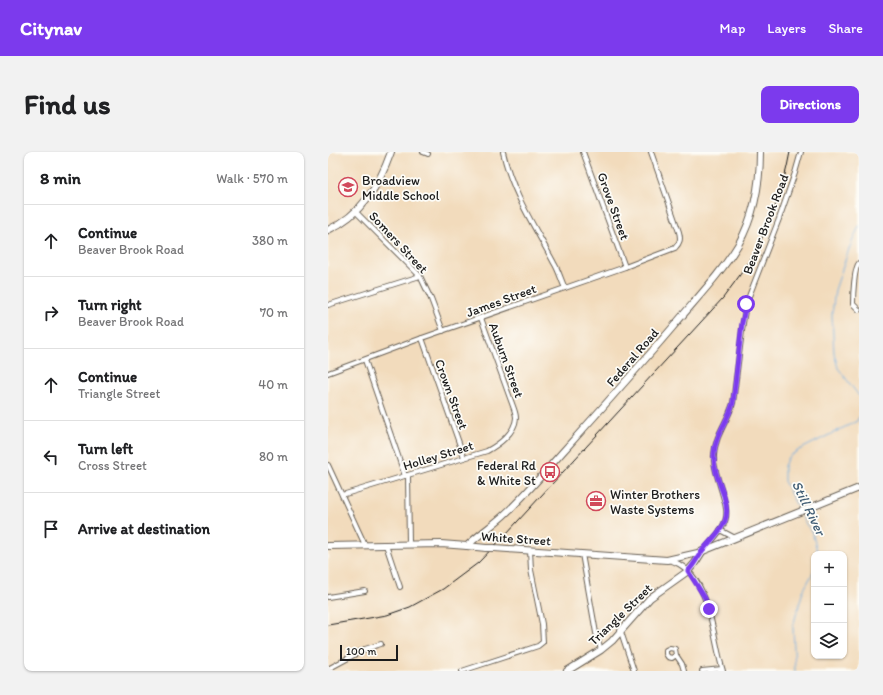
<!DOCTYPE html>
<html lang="en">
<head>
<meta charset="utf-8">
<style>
	body { margin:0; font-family:Itim,sans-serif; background:#f2f2f2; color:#202124 }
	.controls { position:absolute; right:12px; bottom:12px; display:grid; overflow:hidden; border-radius:8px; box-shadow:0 1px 3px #0004 }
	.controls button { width:36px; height:36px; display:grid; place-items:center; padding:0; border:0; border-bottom:1px solid #e0e0e0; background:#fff; color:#202124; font:20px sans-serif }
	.scale { position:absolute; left:12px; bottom:10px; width:58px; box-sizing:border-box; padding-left:4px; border:2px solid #1c1c1c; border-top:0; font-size:11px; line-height:14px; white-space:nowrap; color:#1c1c1c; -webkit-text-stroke:3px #fdfcf7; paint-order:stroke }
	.stop { position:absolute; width:12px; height:12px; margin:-9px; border:3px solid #7c3aed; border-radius:50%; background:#fff }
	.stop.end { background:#7c3aed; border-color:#fff; box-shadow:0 1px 4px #0008 }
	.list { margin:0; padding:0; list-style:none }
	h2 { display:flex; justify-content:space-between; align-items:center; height:52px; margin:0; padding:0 16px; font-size:17px }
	h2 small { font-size:13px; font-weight:400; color:#757577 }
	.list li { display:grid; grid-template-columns:26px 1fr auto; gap:12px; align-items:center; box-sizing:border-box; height:72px; padding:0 16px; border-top:1px solid #e0e0e0 }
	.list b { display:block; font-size:15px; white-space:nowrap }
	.list p { margin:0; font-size:13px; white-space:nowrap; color:#757577 }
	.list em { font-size:13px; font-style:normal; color:#757577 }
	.icon { flex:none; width:22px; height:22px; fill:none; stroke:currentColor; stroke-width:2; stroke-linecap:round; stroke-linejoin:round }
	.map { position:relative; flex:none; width:531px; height:519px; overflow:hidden; border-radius:8px }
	header { display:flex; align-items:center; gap:24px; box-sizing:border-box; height:56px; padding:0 20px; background:#7c3aed; color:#fff }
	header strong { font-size:19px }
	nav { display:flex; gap:22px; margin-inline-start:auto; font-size:14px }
	.intro { display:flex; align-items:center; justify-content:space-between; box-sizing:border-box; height:96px; padding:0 24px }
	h1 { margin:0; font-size:28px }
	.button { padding:10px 18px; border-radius:8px; background:#7c3aed; color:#fff; font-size:14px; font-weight:700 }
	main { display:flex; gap:24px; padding:0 24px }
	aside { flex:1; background:#fff; border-radius:8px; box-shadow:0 1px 3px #0004 }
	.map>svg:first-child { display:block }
</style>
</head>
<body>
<header>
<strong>Citynav</strong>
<nav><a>Map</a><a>Layers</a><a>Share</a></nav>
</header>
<div class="intro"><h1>Find us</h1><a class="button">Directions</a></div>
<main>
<aside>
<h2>8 min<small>Walk · 570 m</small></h2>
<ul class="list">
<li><svg class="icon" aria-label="ahead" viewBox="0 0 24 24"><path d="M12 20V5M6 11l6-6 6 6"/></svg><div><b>Continue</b><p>Beaver Brook Road</p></div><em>380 m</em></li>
<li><svg class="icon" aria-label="right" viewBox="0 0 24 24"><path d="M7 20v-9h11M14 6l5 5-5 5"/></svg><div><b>Turn right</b><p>Beaver Brook Road</p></div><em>70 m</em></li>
<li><svg class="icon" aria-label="ahead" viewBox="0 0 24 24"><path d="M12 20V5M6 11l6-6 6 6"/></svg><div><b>Continue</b><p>Triangle Street</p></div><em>40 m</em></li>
<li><svg class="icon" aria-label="left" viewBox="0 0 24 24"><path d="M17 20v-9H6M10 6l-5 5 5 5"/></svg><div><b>Turn left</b><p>Cross Street</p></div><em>80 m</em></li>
<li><svg class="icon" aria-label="arrive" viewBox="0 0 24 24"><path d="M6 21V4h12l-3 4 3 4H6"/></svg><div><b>Arrive at destination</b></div></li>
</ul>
</aside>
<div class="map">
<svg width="531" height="519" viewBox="0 0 531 519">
	<rect width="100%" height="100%" fill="#fdfcf7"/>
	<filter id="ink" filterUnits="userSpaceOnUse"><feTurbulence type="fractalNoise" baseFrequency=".025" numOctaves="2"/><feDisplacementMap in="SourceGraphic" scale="8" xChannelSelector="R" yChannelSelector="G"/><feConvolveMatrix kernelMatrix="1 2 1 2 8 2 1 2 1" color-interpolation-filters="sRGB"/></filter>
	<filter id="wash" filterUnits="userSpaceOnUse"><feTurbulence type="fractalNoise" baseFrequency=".012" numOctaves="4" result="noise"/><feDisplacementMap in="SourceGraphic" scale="16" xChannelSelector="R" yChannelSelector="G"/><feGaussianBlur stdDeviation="0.9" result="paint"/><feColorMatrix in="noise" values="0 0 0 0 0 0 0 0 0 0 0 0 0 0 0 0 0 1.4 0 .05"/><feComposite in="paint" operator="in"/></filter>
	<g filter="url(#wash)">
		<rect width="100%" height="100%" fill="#f2dbbc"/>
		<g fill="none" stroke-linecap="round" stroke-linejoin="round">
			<g stroke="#6eace0" stroke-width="1">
				<polyline points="531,74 521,97 507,138 504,163 506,201 510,216 531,244"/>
				<polyline points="471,358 456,329 456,314 460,305 471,298 529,269 531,265"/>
				<polyline points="473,363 478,372 484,380 490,402"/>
				<polyline points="467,519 465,474 475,439 486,419"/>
			</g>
		</g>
	</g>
	<g filter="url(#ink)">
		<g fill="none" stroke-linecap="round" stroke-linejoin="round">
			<defs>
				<g id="street">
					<polyline points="95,0 100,2"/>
					<path d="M175,0C184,41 207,75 226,111C231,119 233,128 237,136"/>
					<polyline points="255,0 297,115"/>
					<polyline points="28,60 92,124 103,147 115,179"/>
					<path d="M531,111C526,116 525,144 525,152L531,158"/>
					<polyline points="0,153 92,124"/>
					<polyline points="94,186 136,305"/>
					<polyline points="37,208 77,324"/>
					<path d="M0,221L94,186L297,115L347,96C352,91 353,87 351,80L323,0"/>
					<polyline points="0,313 37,393"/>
					<polyline points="80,323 81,392"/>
					<path d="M14,343L159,299C170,293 187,281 188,266C188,264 187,260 186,257L153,166"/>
					<polyline points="392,378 407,386"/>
					<polyline points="58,393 72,435"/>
					<path d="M376,398C404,366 402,367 390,327C388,319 385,311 386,303C387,283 400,269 405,251L415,171L418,152L451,67L467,21L473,0"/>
					<polyline points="254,402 268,481 273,498"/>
					<path d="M341,408C383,419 384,485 395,519"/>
					<polyline points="0,445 37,439"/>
					<polyline points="293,480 306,519"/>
					<polyline points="348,503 344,506 340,505 338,502 338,498 342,496 347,497 348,503 354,512 356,519"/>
					<polyline points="0,517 37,497 53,492"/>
					<polyline points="134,519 210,494 215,490 214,472 203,418 202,398"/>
					<polyline points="374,519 394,517"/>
				</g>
				<g id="secondary">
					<path d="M0,78C33,63 51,34 63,0"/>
					<polyline points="139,394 158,396"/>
					<polyline points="166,396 339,408 370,401 531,336"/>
					<polyline points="239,519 273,498 284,489 322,446 360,419 367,411 374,400"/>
				</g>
				<path id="primary" d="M0,394L113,392L139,394C150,383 164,374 176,363C199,342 219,317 240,294C275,255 310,216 344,176C366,149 392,123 410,93C426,65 432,32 432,0"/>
			</defs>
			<use href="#street" stroke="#675f54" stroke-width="6"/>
			<use href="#secondary" stroke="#675f54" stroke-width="8"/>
			<use href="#primary" stroke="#675f54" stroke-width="8"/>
			<use href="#street" stroke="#fff" stroke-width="4"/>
			<use href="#secondary" stroke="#fff" stroke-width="6"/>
			<use href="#primary" stroke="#fff" stroke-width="6"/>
			<path stroke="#1c1c1c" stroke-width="1" d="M0,473L59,463L82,455L115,437L150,411L178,382L395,146C403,135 411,125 418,114C440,80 455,39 462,0"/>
			<defs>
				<polyline id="secondary-bridge" points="158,396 166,396"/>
			</defs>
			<use href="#secondary-bridge" stroke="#675f54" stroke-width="8" stroke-linecap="butt"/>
			<use href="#secondary-bridge" stroke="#fff" stroke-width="6"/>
		</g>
	</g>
	<g fill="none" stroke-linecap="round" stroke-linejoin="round" filter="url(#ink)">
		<path stroke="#7c3aed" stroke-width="5" d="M381,457L377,446L360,419C366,413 369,406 374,399C390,379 405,372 396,344C391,330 385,316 386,302C387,283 400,269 405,251L414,171L418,152"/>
	</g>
	<defs>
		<symbol id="school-ring" viewBox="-11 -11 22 22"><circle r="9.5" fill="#fdfcf7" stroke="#d1495b" stroke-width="1.5"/><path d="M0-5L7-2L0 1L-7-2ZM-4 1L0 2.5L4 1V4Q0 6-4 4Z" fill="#d1495b"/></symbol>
		<symbol id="bus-ring" viewBox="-11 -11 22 22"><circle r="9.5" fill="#fdfcf7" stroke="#d1495b" stroke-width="1.5"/><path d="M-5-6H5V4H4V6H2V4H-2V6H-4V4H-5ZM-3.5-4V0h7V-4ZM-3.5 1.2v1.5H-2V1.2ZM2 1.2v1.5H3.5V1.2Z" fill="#d1495b"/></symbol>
		<symbol id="office-ring" viewBox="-11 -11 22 22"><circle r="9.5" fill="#fdfcf7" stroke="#d1495b" stroke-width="1.5"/><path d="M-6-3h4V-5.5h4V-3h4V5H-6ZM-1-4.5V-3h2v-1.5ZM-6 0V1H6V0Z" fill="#d1495b"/></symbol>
	</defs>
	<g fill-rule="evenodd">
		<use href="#school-ring" x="9" y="24" width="22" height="22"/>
		<use href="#bus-ring" x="211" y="309" width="22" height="22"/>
		<use href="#office-ring" x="257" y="338" width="22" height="22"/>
	</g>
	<g text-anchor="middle" stroke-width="3.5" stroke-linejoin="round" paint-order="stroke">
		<g font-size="13" fill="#1c1c1c" stroke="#fdfcf7" text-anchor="start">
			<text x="34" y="33">Broadview<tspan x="34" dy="15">Middle School</tspan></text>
			<text x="208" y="318" text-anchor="end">Federal Rd<tspan x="208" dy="15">&amp; White St</tspan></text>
			<text x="282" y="347">Winter Brothers<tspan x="282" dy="15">Waste Systems</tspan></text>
		</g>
		<g font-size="13" fill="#1c1c1c" stroke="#fdfcf7">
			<text transform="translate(286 54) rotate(70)" y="5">Grove Street</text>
			<text transform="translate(437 72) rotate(-69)" y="5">Beaver Brook Road</text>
			<text transform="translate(71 90) rotate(47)" y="5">Somers Street</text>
			<text transform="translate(173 148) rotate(-20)" y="5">James Street</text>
			<text transform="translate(304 205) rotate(-49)" y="5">Federal Road</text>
			<text transform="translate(179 208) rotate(70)" y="5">Auburn Street</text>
			<text transform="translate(124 242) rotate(70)" y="5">Crown Street</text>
			<text transform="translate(110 303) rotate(-17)" y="5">Holley Street</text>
			<text transform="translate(188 386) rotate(4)" y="5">White Street</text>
			<text transform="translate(292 462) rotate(-44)" y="5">Triangle Street</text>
		</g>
		<g font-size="14" font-style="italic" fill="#415d74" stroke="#fdfcf7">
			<text transform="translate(481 356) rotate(64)" y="5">Still River</text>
		</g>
	</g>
</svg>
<div class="controls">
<button>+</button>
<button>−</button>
<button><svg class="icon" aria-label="layers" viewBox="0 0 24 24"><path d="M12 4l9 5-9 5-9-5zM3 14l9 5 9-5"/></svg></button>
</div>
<div class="scale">100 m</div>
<div class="stop" style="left:418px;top:152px"></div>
<div class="stop end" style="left:381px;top:457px"></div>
</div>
</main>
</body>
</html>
